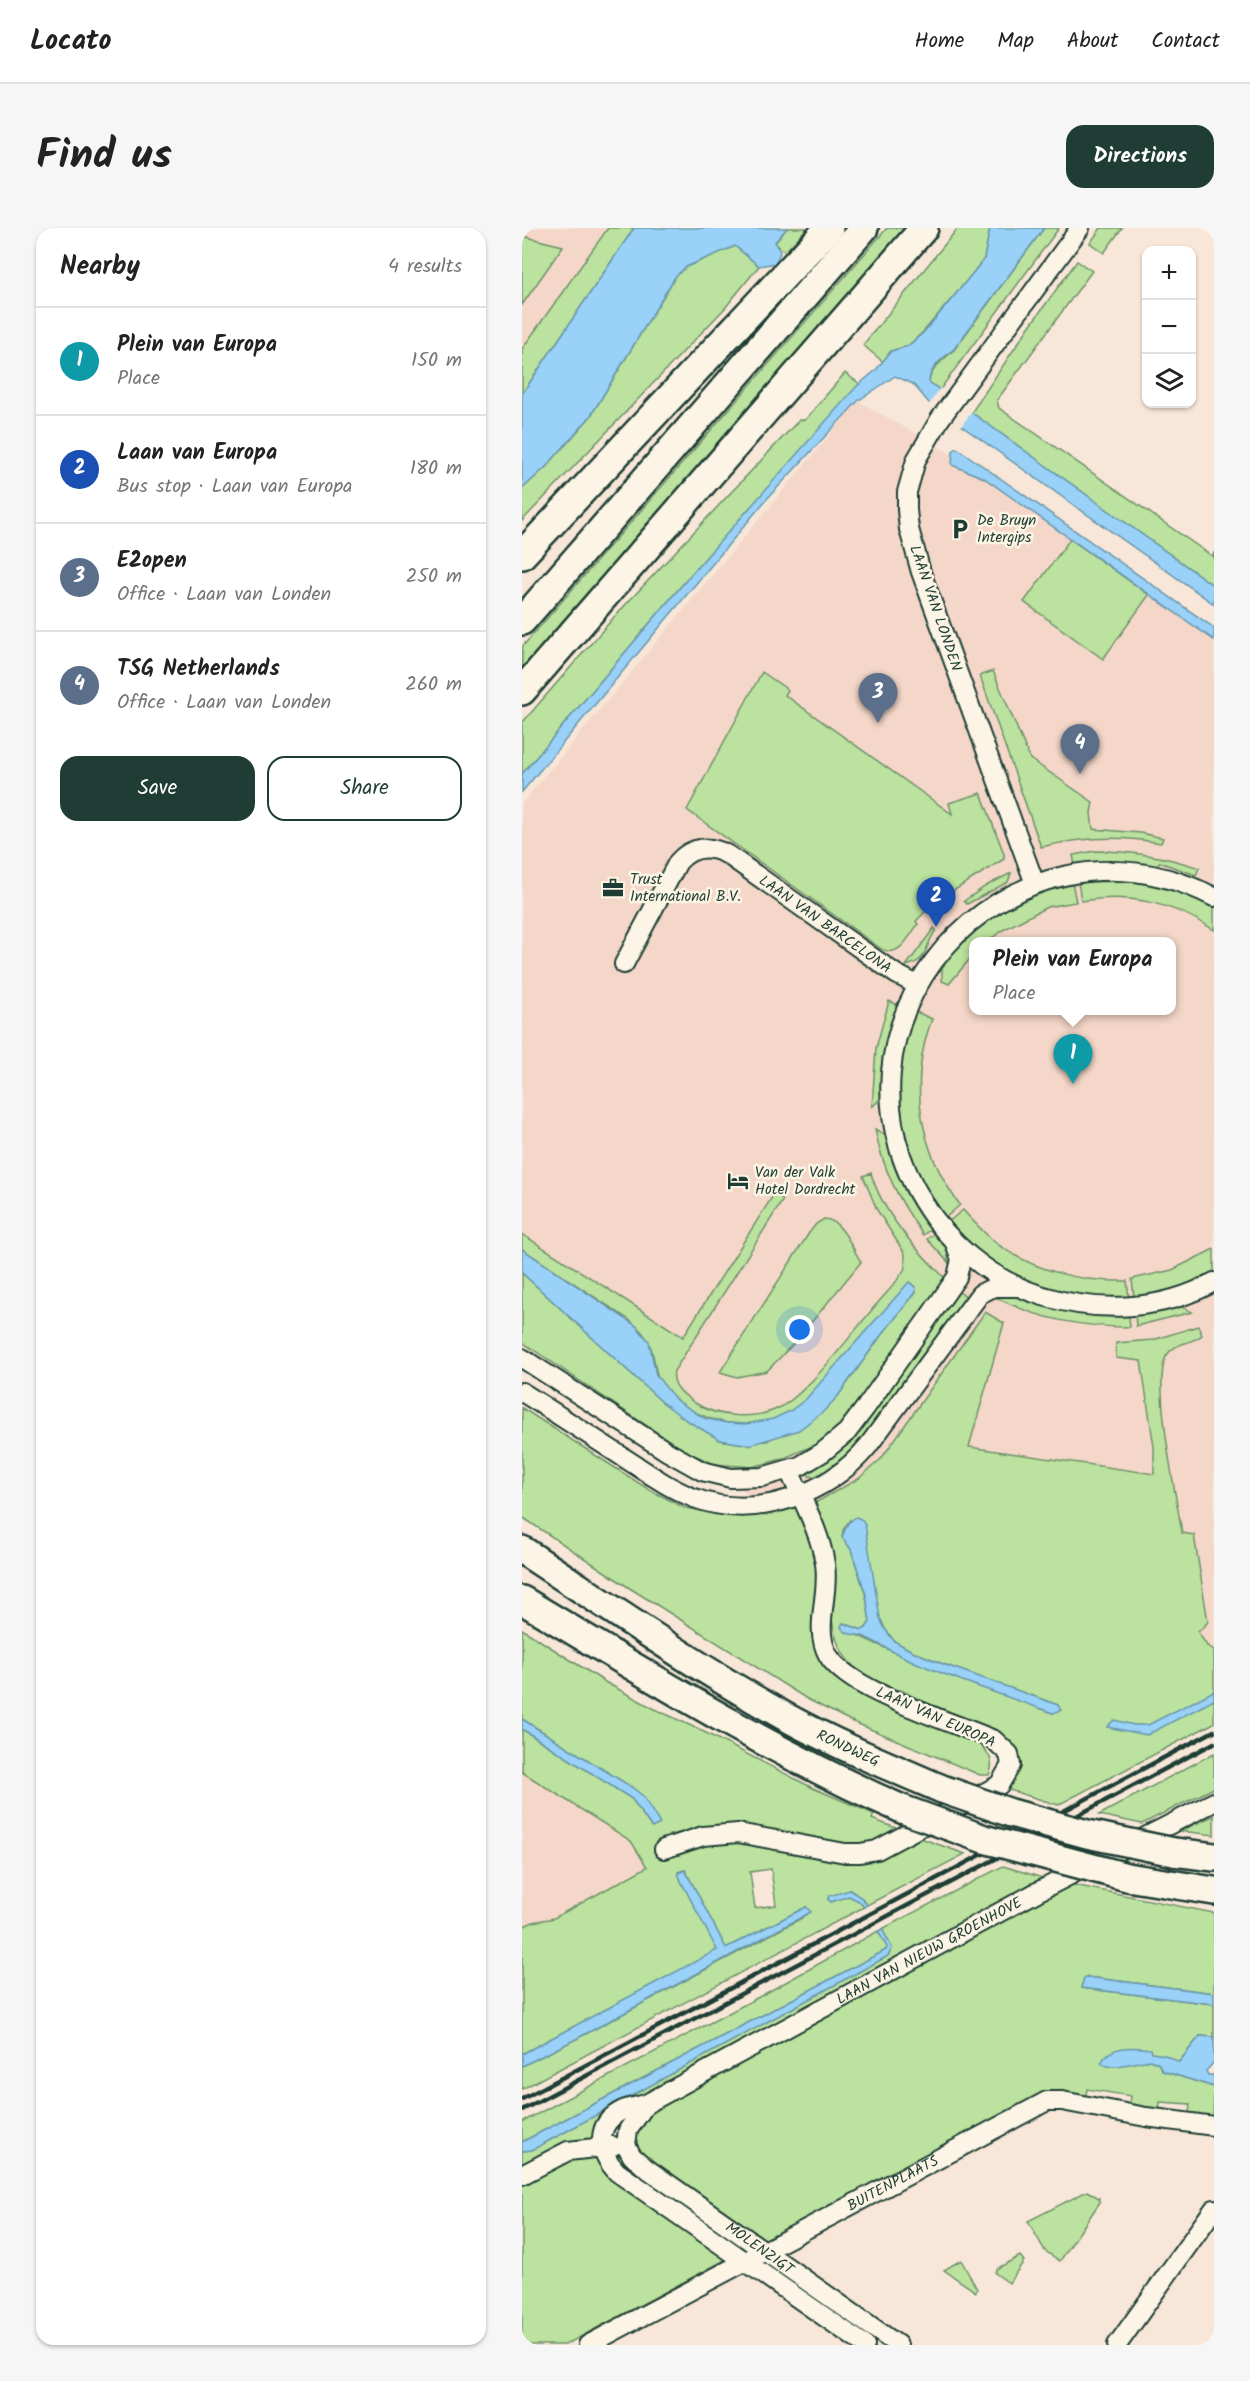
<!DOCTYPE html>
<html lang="en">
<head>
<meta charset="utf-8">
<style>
	body { margin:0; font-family:Kalam,sans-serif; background:#f6f6f6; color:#222 }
	.controls { position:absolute; right:18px; top:18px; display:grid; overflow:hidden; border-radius:12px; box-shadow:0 2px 4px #0004 }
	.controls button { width:54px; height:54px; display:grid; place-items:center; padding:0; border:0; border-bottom:2px solid #e0e0e0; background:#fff; color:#222; font:30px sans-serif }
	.you { position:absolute; left:278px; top:1102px; width:21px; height:21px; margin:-15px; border:4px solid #fff; border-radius:50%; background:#1a73e8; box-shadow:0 0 0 9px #1a73e833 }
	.badge { display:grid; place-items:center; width:39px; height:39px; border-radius:50%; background:#1f3d34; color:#fff; font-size:20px; font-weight:700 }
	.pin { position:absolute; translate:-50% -50px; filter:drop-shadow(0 2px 3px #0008) }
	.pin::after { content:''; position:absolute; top:32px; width:21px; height:18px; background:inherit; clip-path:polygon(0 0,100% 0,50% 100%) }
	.popup { position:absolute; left:447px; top:709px; width:207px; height:78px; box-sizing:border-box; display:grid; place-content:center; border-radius:12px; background:#fff; filter:drop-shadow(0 2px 4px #0005); font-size:20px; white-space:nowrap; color:#767676 }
	.popup b { font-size:22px; color:#222 }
	.popup::after { content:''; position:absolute; left:50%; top:100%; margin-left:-12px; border:12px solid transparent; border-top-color:#fff }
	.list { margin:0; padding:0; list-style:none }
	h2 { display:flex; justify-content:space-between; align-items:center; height:78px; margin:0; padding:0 24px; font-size:26px }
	h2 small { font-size:20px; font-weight:400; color:#767676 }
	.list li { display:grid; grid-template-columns:39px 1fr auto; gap:18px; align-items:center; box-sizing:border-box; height:108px; padding:0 24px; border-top:2px solid #e0e0e0 }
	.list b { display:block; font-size:22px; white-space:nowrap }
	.list p { margin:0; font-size:20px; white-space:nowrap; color:#767676 }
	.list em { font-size:20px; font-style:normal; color:#767676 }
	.actions { display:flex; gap:12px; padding:18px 24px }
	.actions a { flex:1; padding:14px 0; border:2px solid #1f3d34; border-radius:18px; text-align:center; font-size:21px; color:#1f3d34 }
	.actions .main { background:#1f3d34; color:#fff }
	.icon { flex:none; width:33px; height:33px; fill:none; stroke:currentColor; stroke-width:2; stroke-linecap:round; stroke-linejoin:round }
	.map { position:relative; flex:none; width:692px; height:2117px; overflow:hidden; border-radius:18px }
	header { display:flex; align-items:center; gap:36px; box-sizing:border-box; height:84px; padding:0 30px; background:#fff; border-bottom:2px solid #e0e0e0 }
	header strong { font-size:28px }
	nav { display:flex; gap:33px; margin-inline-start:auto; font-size:21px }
	.intro { display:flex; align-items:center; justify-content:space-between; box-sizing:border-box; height:144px; padding:0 36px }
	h1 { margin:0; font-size:42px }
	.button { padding:15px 27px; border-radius:18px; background:#1f3d34; color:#fff; font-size:21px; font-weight:700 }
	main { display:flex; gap:36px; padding:0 36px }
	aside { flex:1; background:#fff; border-radius:18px; box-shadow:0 2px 4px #0004 }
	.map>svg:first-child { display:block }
</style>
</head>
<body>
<header>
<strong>Locato</strong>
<nav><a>Home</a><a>Map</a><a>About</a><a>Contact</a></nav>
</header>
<div class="intro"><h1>Find us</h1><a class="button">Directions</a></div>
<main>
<aside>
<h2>Nearby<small>4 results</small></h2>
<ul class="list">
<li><span class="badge" style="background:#0f9aa8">1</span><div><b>Plein van Europa</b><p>Place</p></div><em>150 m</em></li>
<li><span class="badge" style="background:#1a4fb4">2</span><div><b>Laan van Europa</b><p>Bus stop · Laan van Europa</p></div><em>180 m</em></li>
<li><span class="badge" style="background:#5c6f8a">3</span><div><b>E2open</b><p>Office · Laan van Londen</p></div><em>250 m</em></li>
<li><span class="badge" style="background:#5c6f8a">4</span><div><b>TSG Netherlands</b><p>Office · Laan van Londen</p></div><em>260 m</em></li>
</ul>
<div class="actions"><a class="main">Save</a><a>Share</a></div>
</aside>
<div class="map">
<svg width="692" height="2117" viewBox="0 0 692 2117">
	<rect width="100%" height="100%" fill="#f8e7d8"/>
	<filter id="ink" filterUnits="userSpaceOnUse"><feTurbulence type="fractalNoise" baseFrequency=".0167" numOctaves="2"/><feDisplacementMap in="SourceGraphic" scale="12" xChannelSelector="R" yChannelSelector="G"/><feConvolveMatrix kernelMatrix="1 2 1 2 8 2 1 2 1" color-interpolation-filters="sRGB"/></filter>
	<g filter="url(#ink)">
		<g fill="#f4d7c8" fill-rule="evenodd">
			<polygon points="0,0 141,0 0,177"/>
			<path d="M336,173L440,232L692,409V1463L328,1383L66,1087L0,1031V575ZM452,714H650V782H452Z"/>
			<polygon points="0,1544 109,1613 125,1639 32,1690 11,1694 0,1699"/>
		</g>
		<g fill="#bbe29e" stroke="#6d9069" stroke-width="1.5" fill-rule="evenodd">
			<polygon points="86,0 112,0 0,166 0,121"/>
			<polygon points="265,0 285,0 263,24 253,15"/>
			<polygon points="365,0 383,0 0,440 0,419"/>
			<polygon points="436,0 468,0 462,31 438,61 402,103 386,118 369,123 361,134 341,117"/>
			<path d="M522,0H537L417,163L407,154C408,141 423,130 432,122Z"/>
			<polygon points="579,0 600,0 582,25 568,15"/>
			<polygon points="0,8 41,18 0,77"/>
			<polygon points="213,18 237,38 203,80 0,293 0,261 24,239 68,189 153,49 163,39"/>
			<polygon points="555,33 570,43 475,172 477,180 690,328 692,325 692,358 449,185 507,99"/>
			<polygon points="323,145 338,156 172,343 0,546 0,495 93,388 277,192 283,192"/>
			<polygon points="548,311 627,367 581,431 502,374"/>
			<path d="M471,443L508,531L571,574L569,585L571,601L619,605L641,610L639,615C598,607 560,609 519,619L458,448Z"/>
			<path d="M240,444L266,462L263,467L430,586L427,575L459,565L482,626V631L428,665L425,662L394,693L396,696C386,710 376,732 358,720L165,582Z"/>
			<path d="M573,623C609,623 643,628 677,640L674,647L637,634L635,640C607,634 581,633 553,637L551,627Z"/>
			<polygon points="489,645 486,654 445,676 442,673 464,658"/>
			<path d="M617,653L676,670L692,678V702C653,675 606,665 559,673L556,654Z"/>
			<polygon points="550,654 554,674 525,679 481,702 466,713 452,714 452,726 427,756 420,753 420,741 422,731 444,707 494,673"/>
			<path d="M412,700L414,702C401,720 408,732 384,738Z"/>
			<path d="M367,773L376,777C366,809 362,834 361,868L350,879L354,820Z"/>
			<path d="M392,783L410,791C386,855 397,922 438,977L423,990C390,951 372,883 379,833C382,816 388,799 392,783Z"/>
			<path d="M353,901L365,908C376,944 387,970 410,1000L401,1007C377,972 361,943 353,901Z"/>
			<path d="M349,945C360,985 395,1023 424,1051L329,1189L302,1213L260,1231L230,1239L192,1236L161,1222L0,1114V1045L140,1174L198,1212L228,1217L233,1214L245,1213L316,1168L358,1109L394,1064L390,1056L387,1055C363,1081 340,1108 317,1134C303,1151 288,1171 269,1183C230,1207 178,1196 147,1165C129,1147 136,1135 127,1115C123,1105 115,1098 106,1091L0,1021V1006L161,1109L252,966L261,972L152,1143C149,1158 162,1167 173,1175C196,1190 232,1192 257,1180C285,1166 328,1108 349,1083C360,1069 375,1056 383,1040V1026L355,982L341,948Z"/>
			<path d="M441,982C451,993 462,1005 474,1015C511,1043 559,1054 605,1053L607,1071C590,1070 572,1071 556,1069C505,1061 458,1034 426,994Z"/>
			<path d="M302,991C320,991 330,1020 339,1034L274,1113L245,1143L215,1149L198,1144L287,1005L294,996Z"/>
			<polygon points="413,1005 424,1018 427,1035 405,1011"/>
			<polygon points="692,1021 692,1044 688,1046 656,1060 612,1070 610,1051 650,1042"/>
			<polygon points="437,1064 446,1070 340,1216 295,1249 287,1248 286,1240 339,1200"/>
			<path d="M479,1066C493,1067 505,1074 519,1077C548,1085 577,1089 607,1088L608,1099C559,1099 515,1091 471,1068Z"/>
			<polygon points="658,1078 670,1084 614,1098 613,1086"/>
			<path d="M463,1084L482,1095L447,1219L632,1246V1219L619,1133L594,1130V1115L631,1112L676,1098L680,1107C670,1116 653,1114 645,1127C629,1152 655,1272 660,1305L672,1307L686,1394L676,1404L685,1418L692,1422V1495L536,1577L481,1560L488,1554L472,1510L379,1462C368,1462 359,1456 349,1451C300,1425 311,1376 306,1329C304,1311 297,1292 293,1275L336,1251L359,1231ZM328,1292L358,1390L363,1401L372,1413L390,1423L421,1436L536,1477L531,1485L396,1435L335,1407L321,1395L340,1402L344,1400L348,1394L344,1368L329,1321L320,1309L321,1302Z"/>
			<path d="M0,1180L126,1261L163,1280L209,1287H226L243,1286L265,1279L275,1280L288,1308L295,1342V1421L304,1440L348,1466L457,1516C467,1525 473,1534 467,1547H458L329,1493L285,1471L106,1359L0,1289Z"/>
			<path d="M0,1401L83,1454L131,1480L178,1502L291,1560L352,1586L350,1591L382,1603L346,1619L209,1600L168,1603L147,1607L150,1624L209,1613L315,1629L393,1608L443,1626L345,1677L341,1671L328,1662L306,1671L309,1674L327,1668L337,1673L342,1679L0,1861V1838L54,1811L280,1690L284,1679L204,1720L163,1642L156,1644L159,1653L196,1722L0,1826V1699L11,1694L32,1690L125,1639L109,1613L0,1544V1501L110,1571L130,1600L111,1560L0,1491ZM249,1641L254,1677L233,1680L228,1644Z"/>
			<polygon points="692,1525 692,1560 620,1596 577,1587"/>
			<polygon points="692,1587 692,1607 658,1603 691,1588"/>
			<polygon points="481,1638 521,1650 132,1862 66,1914 0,1938 0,1923 10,1922 366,1728 370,1720 360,1701"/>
			<path d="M547,1656L692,1685V1765L565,1749L562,1750L559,1760L692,1776V1809L678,1808L657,1834C628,1820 615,1829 586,1838L628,1832L636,1835L641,1843L692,1859L691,1891L667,1887L668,1876L638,1874L637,1884L607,1881L609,1868L565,1861L563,1872L526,1866L241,2016L123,1932L111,1911L122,1888Z"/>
			<polygon points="356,1703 365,1719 364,1722 0,1914 0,1894 235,1770"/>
			<polygon points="66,1927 74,1929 205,2031 43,2117 0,2117 0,1955 46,1930"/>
			<polygon points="98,1928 103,1928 220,2014 222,2023 95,1938 92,1930"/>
			<polygon points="565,1963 577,1970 578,1974 538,2033 523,2023 506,1993"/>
			<polygon points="498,2028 502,2033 487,2055 473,2045 474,2041"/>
			<polygon points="439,2032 455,2061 454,2064 422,2042"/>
		</g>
		<g fill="#99d1f8" stroke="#6896aa" stroke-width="1.5">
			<polygon points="112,0 265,0 253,14 258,24 254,35 237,38 213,18 164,39 153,49 68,189 24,239 0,261 0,166"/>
			<path d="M468,0H522L432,121C422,129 407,140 407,154L692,358V376L407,175L391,156L373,148L336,173L243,273L0,564V546L172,343L334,159L354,142L369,123L386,118L402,104L438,61L462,31Z"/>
			<polygon points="435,220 692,400 692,412 462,250 430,237 431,223"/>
			<polygon points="0,1021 114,1098 127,1113 134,1147 154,1172 182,1190 205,1195 224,1196 251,1191 268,1183 284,1171 387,1054 393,1059 394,1064 358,1109 316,1168 302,1183 277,1202 228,1217 198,1212 164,1192 140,1174 0,1045"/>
			<path d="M334,1289L339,1291L343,1297L358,1390L363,1401L372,1413L390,1423L421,1436L536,1477L539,1482L531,1485C486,1469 440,1454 397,1436C378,1428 361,1418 343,1409C334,1405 325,1409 319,1399L321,1395L340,1402L344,1400L348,1394L344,1367L329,1321L320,1309L326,1295Z"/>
			<polygon points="692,1463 692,1472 625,1507 585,1499 592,1492 612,1497 626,1497"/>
			<polygon points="0,1491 111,1560 121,1568 138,1596 130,1600 110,1571 0,1501"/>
			<polygon points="163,1642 204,1720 284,1679 289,1684 54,1811 0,1838 0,1826 195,1722 159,1653 156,1645"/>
			<polygon points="328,1662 341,1671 345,1677 342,1679 337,1673 327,1668 309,1674 306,1671 307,1668"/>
			<polygon points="360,1701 370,1720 366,1728 10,1922 0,1923 0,1914 364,1722 365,1719 356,1703"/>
			<polygon points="565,1749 692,1765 692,1776 559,1760 562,1750"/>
			<path d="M678,1808L692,1809V1834L684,1843L686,1847H692V1859L641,1843L636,1835L628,1832L596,1838H585L579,1835C588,1816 611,1819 629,1821L630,1825L643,1827L657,1834Z"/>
		</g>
		<polygon fill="#f8e7d8" points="418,160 451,182 438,200 406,178"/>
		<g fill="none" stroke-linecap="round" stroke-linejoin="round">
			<defs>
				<g id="minor">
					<polyline points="513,656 399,344 387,301 385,282 385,264 394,232 418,191 558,0"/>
					<path d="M692,669C485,563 275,802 412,990C439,1026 477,1055 521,1068C577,1085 640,1083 692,1054"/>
					<path id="s1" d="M102,736L156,634C170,618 188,617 206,627L374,746L395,757"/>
					<polyline points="0,1130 146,1224 180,1243 209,1250 240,1249 278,1238 301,1224 325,1204 344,1179 435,1049 439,1031 433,1015"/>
					<path d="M0,1164C35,1186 70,1209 104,1231C126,1245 148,1261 172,1270C233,1293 306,1267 346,1218L458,1066L472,1059H494"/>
					<path d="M142,1621L181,1608L216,1605L323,1625H338L355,1622L477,1557L489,1537L487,1526L472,1512C432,1494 327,1464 306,1427C291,1400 308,1366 303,1336C298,1303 280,1272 267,1242"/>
					<path id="s2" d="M104,1917L110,1928L124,1940L376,2117"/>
					<polyline points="104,1917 106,1902 124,1876"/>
					<polyline points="0,1947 46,1923 91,1918"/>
					<path id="s3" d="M66,2117L525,1873H540L624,1889L692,1898"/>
					<path id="s4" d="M343,2117L95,1944C76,1924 72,1896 101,1882C108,1879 117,1878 124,1876L515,1664L692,1574"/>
					<polyline points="595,2117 692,1981"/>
				</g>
				<g id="highway">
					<polyline points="0,327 307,0"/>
					<polyline points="0,393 342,0"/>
					<polyline points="0,463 402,0"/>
					<path id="s5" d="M0,1322C86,1378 172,1438 262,1488C313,1516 366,1538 420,1561"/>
					<path d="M0,1372C124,1446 247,1523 380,1581"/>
					<polyline points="652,1624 692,1629"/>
					<polyline points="605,1649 692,1663"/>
				</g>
			</defs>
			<use href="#minor" stroke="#1f3d34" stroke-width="22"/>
			<use href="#highway" stroke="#1f3d34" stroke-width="32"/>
			<use href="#minor" stroke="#fcf5e5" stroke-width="18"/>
			<use href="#highway" stroke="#fcf5e5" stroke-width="27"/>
			<g stroke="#1f3d34" stroke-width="4.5">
				<polyline points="0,1871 692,1503"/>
				<polyline points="0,1882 692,1515"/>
			</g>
			<defs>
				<g id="highway-bridge">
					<polyline points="420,1561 489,1585 565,1606 652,1624"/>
					<polyline points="380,1581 462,1611 605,1649"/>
				</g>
			</defs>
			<use href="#highway-bridge" stroke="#1f3d34" stroke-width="32" stroke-linecap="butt"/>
			<use href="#highway-bridge" stroke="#fcf5e5" stroke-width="27"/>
		</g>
	</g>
	<defs>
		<symbol id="parking-bare" viewBox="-9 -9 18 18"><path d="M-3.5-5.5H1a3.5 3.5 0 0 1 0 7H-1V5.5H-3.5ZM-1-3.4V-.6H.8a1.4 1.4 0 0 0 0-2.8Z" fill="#1f3d34" stroke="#fcf5e5" stroke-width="2.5" paint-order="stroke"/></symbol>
		<symbol id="office-bare" viewBox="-9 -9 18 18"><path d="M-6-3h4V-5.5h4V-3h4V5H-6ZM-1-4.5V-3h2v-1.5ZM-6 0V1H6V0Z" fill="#1f3d34" stroke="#fcf5e5" stroke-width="2.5" paint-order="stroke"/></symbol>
		<symbol id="hotel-bare" viewBox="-9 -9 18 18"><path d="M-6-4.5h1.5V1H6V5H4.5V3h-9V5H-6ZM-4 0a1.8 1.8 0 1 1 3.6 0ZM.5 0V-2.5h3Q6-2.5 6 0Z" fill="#1f3d34" stroke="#fcf5e5" stroke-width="2.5" paint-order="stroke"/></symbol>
	</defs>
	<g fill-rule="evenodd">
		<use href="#parking-bare" x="423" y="286" width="30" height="30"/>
		<use href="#office-bare" x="76" y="645" width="30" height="30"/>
		<use href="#hotel-bare" x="201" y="938" width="30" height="30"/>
	</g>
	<g text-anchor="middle" stroke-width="5" stroke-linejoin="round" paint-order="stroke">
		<g font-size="15" fill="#1f3d34" stroke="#fcf5e5" text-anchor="start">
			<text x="455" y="297">De Bruyn<tspan x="455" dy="17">Intergips</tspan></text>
			<text x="108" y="656">Trust<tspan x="108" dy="17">International B.V.</tspan></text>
			<text x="233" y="949">Van der Valk<tspan x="233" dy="17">Hotel Dordrecht</tspan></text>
		</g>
		<g font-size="15" fill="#1f3d34" stroke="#fcf5e5">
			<text transform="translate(414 380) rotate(71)" y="5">LAAN VAN LONDEN</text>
			<text dy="5" stroke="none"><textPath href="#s1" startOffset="290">LAAN VAN BARCELONA</textPath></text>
			<text transform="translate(414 1489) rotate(24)" y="5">LAAN VAN EUROPA</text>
			<text dy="5" stroke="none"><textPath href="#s5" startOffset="382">RONDWEG</textPath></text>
			<text dy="5" stroke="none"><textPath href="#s4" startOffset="723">LAAN VAN NIEUW GROENHOVE</textPath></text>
			<text dy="5" stroke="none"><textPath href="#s3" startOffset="345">BUITENPLAATS</textPath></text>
			<text dy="5" stroke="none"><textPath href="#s2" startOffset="170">MOLENZIGT</textPath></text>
		</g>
	</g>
</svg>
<div class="controls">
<button>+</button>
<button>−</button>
<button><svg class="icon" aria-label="layers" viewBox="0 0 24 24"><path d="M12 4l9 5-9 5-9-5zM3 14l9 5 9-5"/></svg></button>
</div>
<div class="you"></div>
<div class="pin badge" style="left:551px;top:856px;background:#0f9aa8">1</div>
<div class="popup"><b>Plein van Europa</b>Place</div>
<div class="pin badge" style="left:414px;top:699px;background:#1a4fb4">2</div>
<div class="pin badge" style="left:356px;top:495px;background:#5c6f8a">3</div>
<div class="pin badge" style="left:558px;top:546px;background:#5c6f8a">4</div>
</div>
</main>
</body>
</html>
